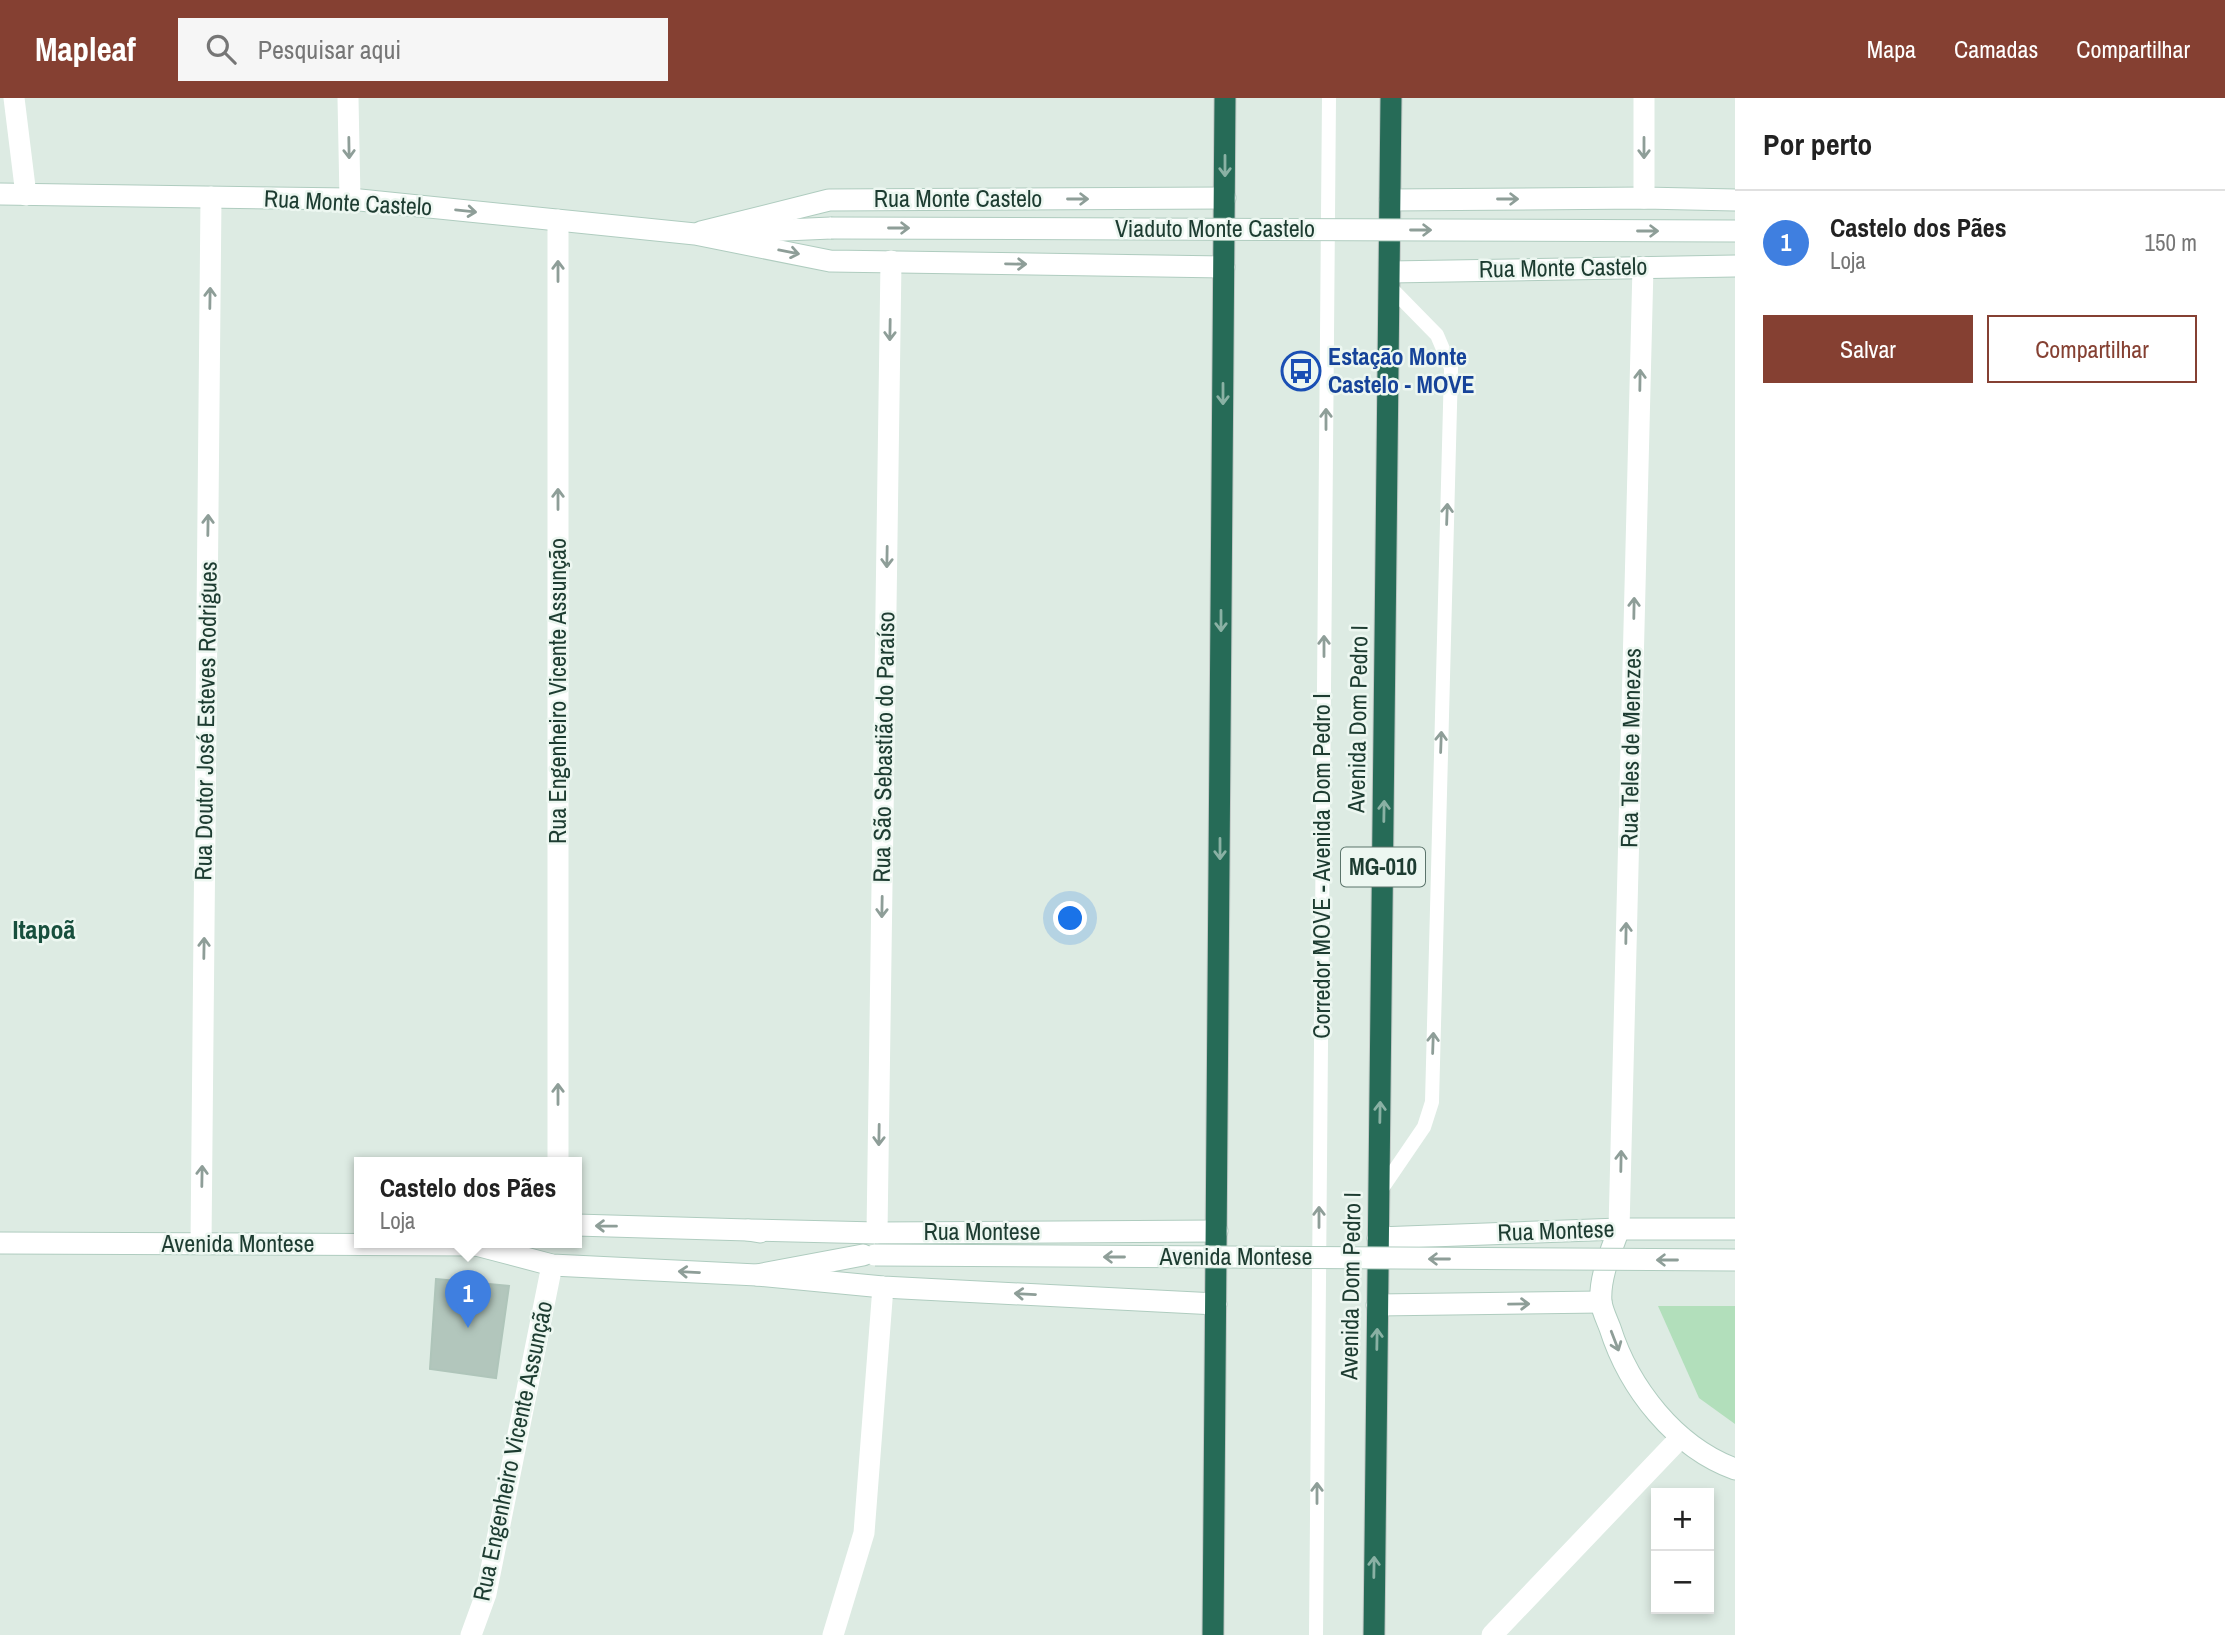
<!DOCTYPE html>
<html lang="pt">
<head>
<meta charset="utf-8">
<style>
	body { margin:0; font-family:"Archivo Narrow",sans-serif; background:#f6f6f6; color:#222 }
	.controls { position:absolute; right:21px; bottom:21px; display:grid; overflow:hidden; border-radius:0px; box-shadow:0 4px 10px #0003 }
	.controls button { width:63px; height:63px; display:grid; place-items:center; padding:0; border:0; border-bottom:2px solid #e0e0e0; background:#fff; color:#222; font:35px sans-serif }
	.you { position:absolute; left:1071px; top:821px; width:24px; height:24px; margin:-18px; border:5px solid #fff; border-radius:50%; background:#1a73e8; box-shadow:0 0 0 10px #1a73e833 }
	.badge { display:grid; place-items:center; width:46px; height:46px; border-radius:50%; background:#854032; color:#fff; font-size:23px; font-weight:700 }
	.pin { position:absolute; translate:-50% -58px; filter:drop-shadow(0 2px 4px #0008) }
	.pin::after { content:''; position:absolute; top:37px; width:24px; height:21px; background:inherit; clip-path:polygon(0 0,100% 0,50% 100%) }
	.popup { position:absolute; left:354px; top:1059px; width:228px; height:91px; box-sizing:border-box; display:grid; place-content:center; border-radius:0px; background:#fff; filter:drop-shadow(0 2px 5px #0005); font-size:23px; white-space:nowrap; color:#767676 }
	.popup b { font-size:26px; color:#222 }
	.popup::after { content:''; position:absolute; left:50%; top:100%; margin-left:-14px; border:14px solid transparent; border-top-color:#fff }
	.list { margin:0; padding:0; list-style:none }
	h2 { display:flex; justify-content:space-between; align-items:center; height:91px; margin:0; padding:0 28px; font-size:30px }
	h2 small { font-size:23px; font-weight:400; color:#767676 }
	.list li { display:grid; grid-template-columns:46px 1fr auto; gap:21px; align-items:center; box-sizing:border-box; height:105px; padding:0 28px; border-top:2px solid #e0e0e0 }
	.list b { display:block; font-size:26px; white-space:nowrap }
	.list p { margin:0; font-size:23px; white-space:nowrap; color:#767676 }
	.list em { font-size:23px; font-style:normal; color:#767676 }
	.actions { display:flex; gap:14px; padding:21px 28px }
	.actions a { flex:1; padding:16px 0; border:2px solid #854032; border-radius:0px; text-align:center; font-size:24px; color:#854032 }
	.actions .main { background:#854032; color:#fff }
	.icon { flex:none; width:38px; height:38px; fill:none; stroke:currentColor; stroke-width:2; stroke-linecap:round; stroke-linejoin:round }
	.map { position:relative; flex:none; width:1735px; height:1537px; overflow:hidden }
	header { display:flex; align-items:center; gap:42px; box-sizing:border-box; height:98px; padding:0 35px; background:#854032; color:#fff }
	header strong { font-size:33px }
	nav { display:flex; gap:38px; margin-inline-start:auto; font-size:24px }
	.search { width:490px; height:63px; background:#f6f6f6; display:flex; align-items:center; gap:18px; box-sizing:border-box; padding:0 24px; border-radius:0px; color:#767676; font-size:26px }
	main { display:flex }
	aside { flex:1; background:#fff }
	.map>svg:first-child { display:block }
</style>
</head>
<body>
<header>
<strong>Mapleaf</strong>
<div class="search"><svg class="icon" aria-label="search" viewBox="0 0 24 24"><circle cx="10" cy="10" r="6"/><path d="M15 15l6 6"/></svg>Pesquisar aqui</div>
<nav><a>Mapa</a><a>Camadas</a><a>Compartilhar</a></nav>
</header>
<main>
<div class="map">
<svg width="1735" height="1537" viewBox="0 0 1735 1537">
	<rect width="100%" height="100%" fill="#ddebe3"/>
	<polygon fill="#b2dfbb" points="1658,1208 1735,1208 1735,1326 1699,1300"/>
	<polygon fill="#b2c6bc" stroke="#afc5ba" stroke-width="2" points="436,1181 509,1188 496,1280 430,1271"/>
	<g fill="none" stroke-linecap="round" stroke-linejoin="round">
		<defs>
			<g id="secondary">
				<polyline points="0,96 350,101 695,136 830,163 1224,169"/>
				<polyline points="1390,102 1644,100 1735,102"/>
				<polyline points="701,134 829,102 1225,100"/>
				<polyline points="739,134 831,130"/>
				<polyline points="1390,174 1735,168"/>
				<polyline points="576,1127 748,1132 760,1134"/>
				<path d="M1619,1131C1611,1153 1599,1180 1601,1204C1602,1212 1607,1222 1610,1230C1629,1290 1675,1349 1735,1371"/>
				<polyline points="748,1132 877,1135 1217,1133"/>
				<polyline points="1378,1140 1619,1131 1735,1131"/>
				<polyline points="0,1145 476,1147 485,1144"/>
				<polyline points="476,1147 552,1167 757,1177 863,1157"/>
				<polyline points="757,1177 883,1189 1216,1206"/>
				<polyline points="1377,1207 1601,1204"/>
			</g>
			<g id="highway">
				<polyline points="1213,1537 1225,0"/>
				<polyline points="1374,1537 1391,0"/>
			</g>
		</defs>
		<use href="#secondary" stroke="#afccbf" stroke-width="23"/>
		<use href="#highway" stroke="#c0c8c5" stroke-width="23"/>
		<g stroke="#fff" stroke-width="14">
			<polyline points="1379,1095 1424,1029 1432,1004 1451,270 1437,237 1390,189"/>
			<polyline points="1316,1537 1329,0"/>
		</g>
		<g stroke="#fff" stroke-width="21">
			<polyline points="14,0 26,97"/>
			<polyline points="348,0 350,101"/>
			<polyline points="1644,0 1644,100"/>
			<polyline points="558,1064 558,122"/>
			<polyline points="1619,1131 1643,169"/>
			<polyline points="877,1135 891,163"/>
			<polyline points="201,1146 211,99"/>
			<polyline points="471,1537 486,1496 552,1167"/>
			<polyline points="833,1537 864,1435 883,1189"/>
			<polyline points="1492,1537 1681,1339"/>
		</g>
		<use href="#secondary" stroke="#fff" stroke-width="21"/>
		<use href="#highway" stroke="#266b57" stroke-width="21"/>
		<defs>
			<g id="secondary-bridge">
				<polyline points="831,130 1735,133"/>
				<polyline points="875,1157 1735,1162"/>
			</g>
		</defs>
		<use href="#secondary-bridge" stroke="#afccbf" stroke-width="23" stroke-linecap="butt"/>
		<use href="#secondary-bridge" stroke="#fff" stroke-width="21"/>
	</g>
	<defs><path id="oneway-shaft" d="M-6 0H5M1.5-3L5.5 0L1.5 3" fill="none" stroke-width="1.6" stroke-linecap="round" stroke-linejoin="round" transform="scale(1.75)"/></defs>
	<g stroke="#8e9e98">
		<use href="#oneway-shaft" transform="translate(349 50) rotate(89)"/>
		<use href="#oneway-shaft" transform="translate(1644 50) rotate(90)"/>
		<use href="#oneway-shaft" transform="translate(1078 101)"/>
		<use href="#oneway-shaft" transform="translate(1508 101)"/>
		<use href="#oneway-shaft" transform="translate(466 113) rotate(6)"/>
		<use href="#oneway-shaft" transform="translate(899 130)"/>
		<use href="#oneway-shaft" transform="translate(1421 132)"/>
		<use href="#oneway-shaft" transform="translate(1648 133)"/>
		<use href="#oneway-shaft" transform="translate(789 154) rotate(11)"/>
		<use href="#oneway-shaft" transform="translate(1016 166) rotate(1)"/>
		<use href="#oneway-shaft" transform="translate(558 173) rotate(-90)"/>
		<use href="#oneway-shaft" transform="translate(210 200) rotate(-89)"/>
		<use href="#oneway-shaft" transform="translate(890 232) rotate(91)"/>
		<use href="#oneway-shaft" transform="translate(1640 282) rotate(-89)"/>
		<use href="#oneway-shaft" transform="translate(1326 321) rotate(-90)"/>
		<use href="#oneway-shaft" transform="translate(558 401) rotate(-90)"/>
		<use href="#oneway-shaft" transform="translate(1447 416) rotate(-88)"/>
		<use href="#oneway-shaft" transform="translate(208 427) rotate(-89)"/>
		<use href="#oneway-shaft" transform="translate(887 459) rotate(91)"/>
		<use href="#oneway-shaft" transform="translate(1634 510) rotate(-89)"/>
		<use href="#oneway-shaft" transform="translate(1324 548) rotate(-90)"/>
		<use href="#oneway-shaft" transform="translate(1441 644) rotate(-88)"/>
		<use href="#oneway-shaft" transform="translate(882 809) rotate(91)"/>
		<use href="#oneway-shaft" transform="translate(1626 835) rotate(-89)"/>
		<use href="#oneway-shaft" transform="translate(204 850) rotate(-89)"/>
		<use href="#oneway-shaft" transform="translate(1433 945) rotate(-88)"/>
		<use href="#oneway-shaft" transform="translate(558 996) rotate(-90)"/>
		<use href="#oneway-shaft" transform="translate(879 1037) rotate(91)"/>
		<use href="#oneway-shaft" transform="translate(1621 1063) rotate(-89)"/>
		<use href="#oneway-shaft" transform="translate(202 1078) rotate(-89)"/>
		<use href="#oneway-shaft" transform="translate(1319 1119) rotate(-90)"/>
		<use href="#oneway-shaft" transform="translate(606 1128) rotate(-179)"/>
		<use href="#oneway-shaft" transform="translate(1114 1159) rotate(-180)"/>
		<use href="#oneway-shaft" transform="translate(1439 1161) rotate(-180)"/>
		<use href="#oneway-shaft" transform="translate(1667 1162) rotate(-180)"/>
		<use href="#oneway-shaft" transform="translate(689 1174) rotate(-177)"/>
		<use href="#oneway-shaft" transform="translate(1025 1196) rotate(-177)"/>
		<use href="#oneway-shaft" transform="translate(1519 1206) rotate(-1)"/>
		<use href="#oneway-shaft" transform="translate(1615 1243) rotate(69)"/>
		<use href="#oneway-shaft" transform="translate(1317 1395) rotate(-90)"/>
	</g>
	<g stroke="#8ab1a4">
		<use href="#oneway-shaft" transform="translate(1225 68) rotate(90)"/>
		<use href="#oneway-shaft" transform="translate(1223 296) rotate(90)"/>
		<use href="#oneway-shaft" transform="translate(1221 523) rotate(90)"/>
		<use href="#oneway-shaft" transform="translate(1384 713) rotate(-89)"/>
		<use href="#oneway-shaft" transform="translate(1220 751) rotate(90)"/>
		<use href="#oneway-shaft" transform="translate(1380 1014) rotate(-89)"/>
		<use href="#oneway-shaft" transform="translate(1377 1241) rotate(-89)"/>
		<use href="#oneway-shaft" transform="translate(1374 1469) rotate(-89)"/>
	</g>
	<defs>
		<symbol id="bus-ring" viewBox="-11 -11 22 22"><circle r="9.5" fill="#edf7f1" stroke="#1a4fb4" stroke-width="1.5"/><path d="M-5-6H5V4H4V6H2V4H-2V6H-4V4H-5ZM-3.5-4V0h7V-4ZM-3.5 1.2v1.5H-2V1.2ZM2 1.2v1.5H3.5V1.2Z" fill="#1a4fb4"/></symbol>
	</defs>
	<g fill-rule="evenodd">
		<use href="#bus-ring" x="1279" y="251" width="44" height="44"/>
	</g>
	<g text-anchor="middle" stroke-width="5" stroke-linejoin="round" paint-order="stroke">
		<rect fill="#edf7f1" stroke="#5b746b" stroke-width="2" x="1341" y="749.5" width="84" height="39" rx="5"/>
		<g font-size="23" font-weight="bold" fill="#1d3c31">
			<text x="1383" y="777">MG-010</text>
		</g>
		<g font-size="24" fill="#1d3c31" stroke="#edf7f1">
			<text x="958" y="109">Rua Monte Castelo</text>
			<text transform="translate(348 105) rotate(3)" y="8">Rua Monte Castelo</text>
			<text x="1215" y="139">Viaduto Monte Castelo</text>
			<text transform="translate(1563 170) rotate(-1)" y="8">Rua Monte Castelo</text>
			<text transform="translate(558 593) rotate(-90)" y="8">Rua Engenheiro Vicente Assunção</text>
			<text transform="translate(1358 621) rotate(-89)" y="8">Avenida Dom Pedro I</text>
			<text transform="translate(206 623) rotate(-89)" y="8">Rua Doutor José Esteves Rodrigues</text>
			<text transform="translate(884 649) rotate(-89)" y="8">Rua São Sebastião do Paraíso</text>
			<text transform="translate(1631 650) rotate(-89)" y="8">Rua Teles de Menezes</text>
			<text transform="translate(1322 768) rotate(-90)" y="8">Corredor MOVE - Avenida Dom Pedro I</text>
			<text transform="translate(1556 1133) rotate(-2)" y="8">Rua Montese</text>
			<text x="982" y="1142">Rua Montese</text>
			<text x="238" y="1154">Avenida Montese</text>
			<text x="1236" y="1167">Avenida Montese</text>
			<text transform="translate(1351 1188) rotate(-89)" y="8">Avenida Dom Pedro I</text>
			<text transform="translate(513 1353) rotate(-78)" y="8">Rua Engenheiro Vicente Assunção</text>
		</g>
		<g font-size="24" font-weight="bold" fill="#164399" stroke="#edf7f1" text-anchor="start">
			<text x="1328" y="267">Estação Monte<tspan x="1328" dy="28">Castelo - MOVE</tspan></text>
		</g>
		<g font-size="26" font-weight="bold" fill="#174f3d" stroke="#edf7f1">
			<text x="44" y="841">Itapoã</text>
		</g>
	</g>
</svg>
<div class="controls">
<button>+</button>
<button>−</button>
</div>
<div class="you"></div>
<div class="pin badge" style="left:468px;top:1230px;background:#3f7fe0">1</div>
<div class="popup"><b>Castelo dos Pães</b>Loja</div>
</div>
<aside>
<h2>Por perto<small></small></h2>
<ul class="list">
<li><span class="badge" style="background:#3f7fe0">1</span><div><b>Castelo dos Pães</b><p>Loja</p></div><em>150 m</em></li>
</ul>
<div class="actions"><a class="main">Salvar</a><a>Compartilhar</a></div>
</aside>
</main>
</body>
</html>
